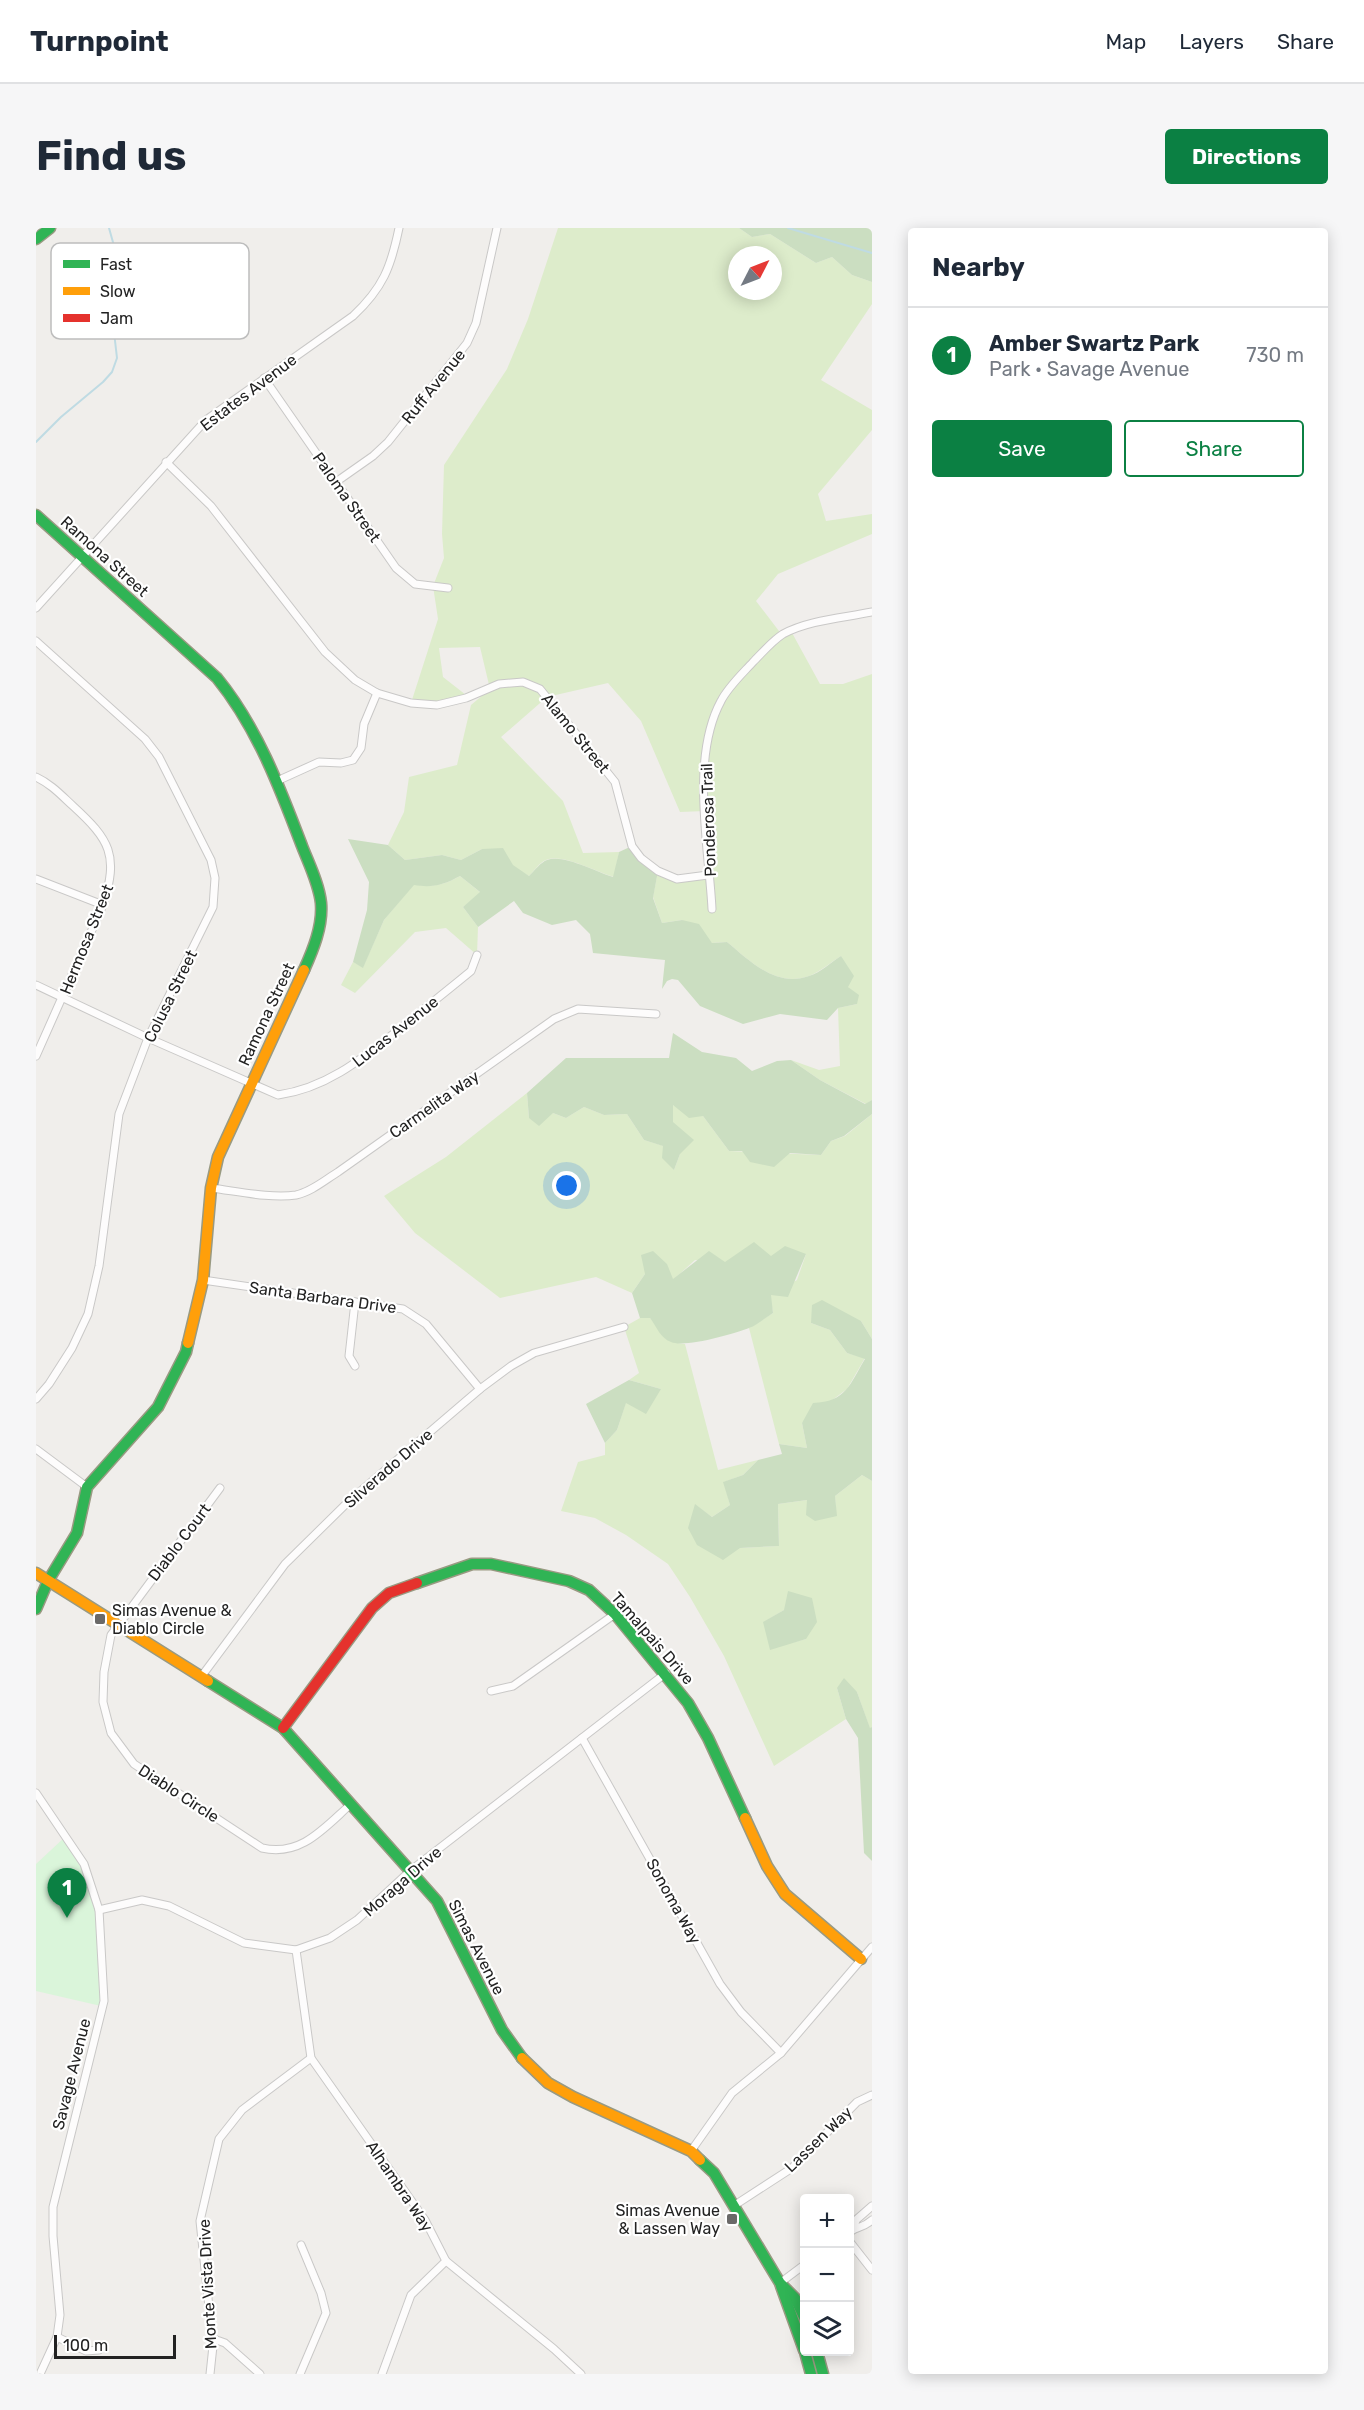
<!DOCTYPE html>
<html lang="en">
<head>
<meta charset="utf-8">
<style>
	body { margin:0; font-family:Rubik,sans-serif; background:#f6f6f7; color:#1f2937 }
	.controls { position:absolute; right:18px; bottom:18px; display:grid; overflow:hidden; border-radius:6px; box-shadow:0 3px 15px #0003 }
	.controls button { width:54px; height:54px; display:grid; place-items:center; padding:0; border:0; border-bottom:2px solid #e0e1e3; background:#fff; color:#1f2937; font:30px sans-serif }
	.compass { position:absolute; left:692px; top:18px; width:54px; height:54px; border-radius:50%; background:#fff; box-shadow:0 3px 15px #0003; rotate:48deg }
	.scale { position:absolute; left:18px; bottom:15px; width:122px; box-sizing:border-box; padding-left:6px; border:3px solid #222; border-top:0; font-size:16px; line-height:21px; white-space:nowrap; color:#222; -webkit-text-stroke:4px #fff; paint-order:stroke }
	.you { position:absolute; left:531px; top:958px; width:21px; height:21px; margin:-15px; border:4px solid #fff; border-radius:50%; background:#1a73e8; box-shadow:0 0 0 9px #1a73e833 }
	.badge { display:grid; place-items:center; width:39px; height:39px; border-radius:50%; background:#0b8043; color:#fff; font-size:20px; font-weight:700 }
	.pin { position:absolute; translate:-50% -50px; filter:drop-shadow(0 2px 3px #0008) }
	.pin::after { content:''; position:absolute; top:32px; width:21px; height:18px; background:inherit; clip-path:polygon(0 0,100% 0,50% 100%) }
	.list { margin:0; padding:0; list-style:none }
	h2 { display:flex; justify-content:space-between; align-items:center; height:78px; margin:0; padding:0 24px; font-size:26px }
	h2 small { font-size:20px; font-weight:400; color:#747a83 }
	.list li { display:grid; grid-template-columns:39px 1fr auto; gap:18px; align-items:center; box-sizing:border-box; height:96px; padding:0 24px; border-top:2px solid #e0e1e3 }
	.list b { display:block; font-size:22px; white-space:nowrap }
	.list p { margin:0; font-size:20px; white-space:nowrap; color:#747a83 }
	.list em { font-size:20px; font-style:normal; color:#747a83 }
	.actions { display:flex; gap:12px; padding:18px 24px }
	.actions a { flex:1; padding:14px 0; border:2px solid #0b8043; border-radius:6px; text-align:center; font-size:21px; color:#0b8043 }
	.actions .main { background:#0b8043; color:#fff }
	.icon { flex:none; width:33px; height:33px; fill:none; stroke:currentColor; stroke-width:2; stroke-linecap:round; stroke-linejoin:round }
	.map { position:relative; flex:none; width:836px; height:2146px; overflow:hidden; border-radius:6px }
	header { display:flex; align-items:center; gap:36px; box-sizing:border-box; height:84px; padding:0 30px; background:#fff; border-bottom:2px solid #e0e1e3 }
	header strong { font-size:28px }
	nav { display:flex; gap:33px; margin-inline-start:auto; font-size:21px }
	.intro { display:flex; align-items:center; justify-content:space-between; box-sizing:border-box; height:144px; padding:0 36px }
	h1 { margin:0; font-size:42px }
	.button { padding:15px 27px; border-radius:6px; background:#0b8043; color:#fff; font-size:21px; font-weight:700 }
	main { display:flex; gap:36px; padding:0 36px }
	aside { flex:1; background:#fff; border-radius:6px; box-shadow:0 3px 15px #0003 }
	.map>svg:first-child { display:block }
</style>
</head>
<body>
<header>
<strong>Turnpoint</strong>
<nav><a>Map</a><a>Layers</a><a>Share</a></nav>
</header>
<div class="intro"><h1>Find us</h1><a class="button">Directions</a></div>
<main>
<div class="map">
<svg width="836" height="2146" viewBox="0 0 836 2146">
	<rect width="100%" height="100%" fill="#f0eeeb"/>
	<g fill="#ddeccb" fill-rule="evenodd">
		<path d="M522,0H703L716,9L734,6L780,35L796,29L816,47L836,54V76L785,152L836,182V202L782,266L790,293L836,286V306L742,346L720,373L746,407L755,403L784,456H807L836,446V872L830,876L784,852L755,832L783,842L804,838L802,780L821,776L812,759L805,728C795,734 784,744 773,748C740,760 714,733 691,714L676,715L646,692L626,695L617,669L622,643L641,651L672,647L669,583L644,584L605,493L572,455L511,469L465,509L527,573L547,625L583,624L578,649C560,644 527,625 510,632C504,634 498,643 493,648L446,621L425,632L406,627L369,632L352,617L368,584L373,549L421,537L435,477L454,461L444,419L403,420L407,449L430,467L401,477L375,475L402,391L397,358L408,330L406,306L408,237L471,141L492,91ZM701,27H737V63H701Z"/>
		<path d="M424,648L445,665L427,679L442,699L441,727L410,700L379,704L319,765L305,757L317,734L327,739L348,692L378,656C396,660 408,657 424,648Z"/>
		<polygon points="491,865 493,890 517,885 530,890 548,879 568,887 591,886 608,912 628,918 638,942 644,926 637,894 637,877 667,888 693,923 785,927 795,913 809,908 836,886 836,1111 825,1093 775,1095 794,1102 811,1125 829,1130 811,1161 766,1195 771,1220 743,1216 713,1100 737,1085 734,1067 761,1052 770,1026 689,1034 659,1032 637,1052 609,1046 596,1065 560,1049 464,1070 379,1005 348,968 410,929"/>
		<path d="M604,1090H614C629,1107 623,1113 649,1116L682,1242L722,1232L707,1247L688,1254L694,1277L676,1289L659,1277L704,1320L743,1318L742,1276L771,1272L800,1288L799,1268L826,1247L836,1253V1499L834,1501L821,1464L801,1460L810,1491L738,1538L688,1428L654,1369L632,1336L590,1307L559,1290L525,1283L542,1234L569,1227V1215L581,1202L590,1174L625,1161L593,1152L603,1145L588,1099ZM748,1382L770,1411L755,1415L728,1394Z"/>
	</g>
	<g fill="#cbdec1">
		<polygon points="703,0 836,0 836,54 816,47 796,29 780,35 734,6 716,9"/>
		<path d="M312,611L352,617L369,632L406,627L425,632L446,621L467,620L477,637L493,648C498,643 505,634 511,632C528,626 560,644 577,649L583,624L596,618L622,643L617,670L626,695L646,692L663,696L676,715L691,714C714,733 740,760 773,748C784,745 795,734 805,728L818,748L812,759L823,767L821,776L802,780L791,792L744,786L707,796L664,778L642,752L636,751L631,753L626,761L629,732L557,725L554,706L540,692L516,697L487,685L478,673L442,699L427,679L444,664L424,648C408,657 396,660 378,657L348,692L327,740L317,734L331,682L333,654Z"/>
		<polygon points="637,805 666,824 700,830 716,843 741,833 755,832 784,852 829,876 836,872 836,886 808,908 795,913 785,927 754,925 738,939 714,934 706,923 693,923 667,888 653,890 637,877 637,894 658,912 644,926 638,942 626,930 627,918 608,912 591,886 568,887 548,879 530,890 517,885 503,898 493,890 491,865 530,830 633,830"/>
		<path d="M718,1014L735,1028L749,1018L770,1026L752,1069L735,1067L737,1085C729,1090 721,1097 713,1100C698,1106 648,1120 635,1114C624,1110 621,1099 614,1090H604L596,1065L609,1046L605,1027L617,1023L631,1036L637,1051L673,1023L689,1034Z"/>
		<path d="M786,1072L825,1093L836,1111V1253L826,1247L799,1268L801,1288L779,1293L770,1287L771,1272L742,1276L743,1318L704,1320L687,1332L661,1317L652,1300L659,1276L676,1289L694,1277L687,1254L707,1247L722,1232L746,1226L743,1216L771,1220L766,1195L777,1175C810,1174 814,1156 829,1131L811,1125L794,1102L775,1095L776,1077Z"/>
		<polygon points="593,1152 625,1161 610,1186 590,1175 581,1202 569,1215 550,1176"/>
		<polygon points="752,1363 776,1370 781,1394 770,1411 734,1422 727,1394 748,1382"/>
		<polygon points="808,1450 821,1464 834,1500 836,1499 836,1633 828,1625 822,1510 810,1491 801,1460"/>
	</g>
	<path fill="#daf5da" d="M29,1609C59,1662 75,1716 65,1778L0,1763V1636Z"/>
	<g fill="none" stroke-linecap="round" stroke-linejoin="round">
		<g stroke="#bfdbe3" stroke-width="2">
			<polyline points="752,0 836,25"/>
			<polyline points="0,214 25,189 67,154 76,144 81,130 76,87 80,61 80,25 73,0"/>
		</g>
		<defs>
			<g id="street">
				<polyline points="228,150 360,340 379,356 412,360"/>
				<polyline points="130,234 175,278 289,424 319,452 341,465 375,475 401,477 430,470 463,456 487,454 504,461 579,554 596,618 605,630 622,643 641,651 672,647"/>
				<polyline points="300,254 337,228 352,214 431,115 440,95 461,0"/>
				<path d="M0,380L170,192L317,88C347,60 355,39 363,0"/>
				<polyline points="0,413 109,511 123,529 175,632 179,650 177,679 112,810 83,886 63,1038 52,1086 36,1120 13,1156 0,1171"/>
				<path d="M0,549C15,556 25,567 37,578C74,612 83,627 67,677L0,828"/>
				<polyline points="241,553 283,534 305,535 317,532 325,520 328,496 341,465"/>
				<polyline points="0,651 67,677"/>
				<path d="M676,681C673,620 654,530 685,473C692,459 706,446 717,434C726,425 736,413 747,406C773,392 807,390 836,384"/>
				<path d="M0,757L112,810L242,867C292,860 328,829 366,799C389,780 412,762 435,743L441,727"/>
				<path d="M175,960C200,963 236,971 260,967C275,964 289,952 302,944L518,791L542,781L620,786"/>
				<polyline points="167,1052 367,1081 390,1096 444,1161"/>
				<polyline points="319,1138 313,1128 319,1074"/>
				<polyline points="0,1221 51,1259"/>
				<path d="M184,1260L75,1407L68,1444L67,1474L75,1505L98,1536L226,1620C265,1629 288,1600 315,1576"/>
				<polyline points="165,1449 249,1336 312,1274 444,1161 475,1138 498,1125 588,1099"/>
				<polyline points="455,1463 477,1458 579,1386"/>
				<polyline points="546,1510 684,1756 705,1784 745,1825"/>
				<polyline points="0,1565 48,1636 63,1682 68,1773 17,1979 17,2008 24,2087 21,2109 4,2146"/>
				<polyline points="63,1682 106,1672 133,1678 208,1715 260,1722 294,1710 321,1692 374,1643 630,1445"/>
				<polyline points="260,1722 275,1830 389,1992 410,2033 518,2121 545,2146"/>
				<polyline points="655,1923 696,1865 745,1825 836,1719"/>
				<polyline points="699,1977 756,1940 821,1874 836,1867"/>
				<polyline points="818,2001 820,1992 836,1978"/>
				<path d="M814,2004C821,1998 826,2001 836,1992"/>
				<polyline points="814,2014 836,2042"/>
				<polyline points="744,2055 768,2037"/>
				<polyline points="21,2109 50,2123 63,2122"/>
				<polyline points="175,2110 189,2115 224,2146"/>
				<polyline points="174,2146 177,2118 164,1993 183,1911 206,1882 275,1830"/>
				<polyline points="264,2146 290,2085 285,2065 265,2017"/>
				<polyline points="346,2146 375,2067 410,2033"/>
			</g>
			<g id="fast">
				<polyline points="0,11 14,0"/>
				<path d="M0,287L181,450C221,499 244,560 266,618C273,636 283,656 285,675C287,698 277,722 268,742"/>
				<polyline points="381,1355 436,1336 455,1336 533,1353 553,1362 579,1386 652,1475 672,1510 709,1590"/>
				<polyline points="0,1381 12,1353 41,1305 51,1259 122,1179 150,1124 152,1115"/>
				<polyline points="172,1453 247,1500 401,1673 466,1802 486,1830"/>
				<polyline points="664,1932 678,1945 744,2055 759,2070 768,2089"/>
				<polyline points="745,2058 768,2122"/>
				<polyline points="769,2124 775,2146"/>
				<polyline points="781,2124 787,2146"/>
			</g>
			<g id="slow">
				<polyline points="152,1115 167,1052 175,960 182,929 268,742"/>
				<polyline points="0,1345 172,1453"/>
				<polyline points="709,1590 731,1638 749,1666 825,1731"/>
				<polyline points="486,1830 512,1855 537,1869 655,1923 664,1932"/>
			</g>
			<polyline id="jam" points="247,1500 336,1380 353,1365 381,1355"/>
		</defs>
		<use href="#street" stroke="#c9c8c7" stroke-width="9"/>
		<use href="#fast" stroke="#999a82" stroke-width="13"/>
		<use href="#slow" stroke="#999a82" stroke-width="13"/>
		<use href="#jam" stroke="#999a82" stroke-width="13"/>
		<use href="#street" stroke="#fdfcfc" stroke-width="7"/>
		<use href="#fast" stroke="#30b455" stroke-width="10"/>
		<use href="#slow" stroke="#ff9f0a" stroke-width="10"/>
		<use href="#jam" stroke="#e5322d" stroke-width="10"/>
	</g>
	<g fill="#6a6968" stroke="#fff" stroke-width="2">
		<rect x="58" y="1385" width="12" height="12" rx="3"/>
		<rect x="690" y="1985" width="12" height="12" rx="3"/>
	</g>
	<g text-anchor="middle" stroke-width="4.5" stroke-linejoin="round" paint-order="stroke">
		<g font-size="16" fill="#222" stroke="#fff">
			<text transform="translate(397 158) rotate(-51)" y="6">Ruff Avenue</text>
			<text transform="translate(212 164) rotate(-37)" y="6">Estates Avenue</text>
			<text transform="translate(311 269) rotate(55)" y="6">Paloma Street</text>
			<text transform="translate(69 328) rotate(42)" y="6">Ramona Street</text>
			<text transform="translate(540 505) rotate(51)" y="6">Alamo Street</text>
			<text transform="translate(672 592) rotate(-92)" y="6">Ponderosa Trail</text>
			<text transform="translate(50 711) rotate(-68)" y="6">Hermosa Street</text>
			<text transform="translate(134 768) rotate(-64)" y="6">Colusa Street</text>
			<text transform="translate(230 786) rotate(-65)" y="6">Ramona Street</text>
			<text transform="translate(359 803) rotate(-38)" y="6">Lucas Avenue</text>
			<text transform="translate(398 876) rotate(-35)" y="6">Carmelita Way</text>
			<text transform="translate(287 1069) rotate(8)" y="6">Santa Barbara Drive</text>
			<text transform="translate(352 1240) rotate(-41)" y="6">Silverado Drive</text>
			<text transform="translate(143 1314) rotate(-53)" y="6">Diablo Court</text>
			<text transform="translate(617 1410) rotate(49)" y="6">Tamalpais Drive</text>
			<text transform="translate(143 1565) rotate(33)" y="6">Diablo Circle</text>
			<text transform="translate(366 1653) rotate(-41)" y="6">Moraga Drive</text>
			<text transform="translate(638 1673) rotate(61)" y="6">Sonoma Way</text>
			<text transform="translate(441 1719) rotate(63)" y="6">Simas Avenue</text>
			<text transform="translate(35 1846) rotate(-76)" y="6">Savage Avenue</text>
			<text transform="translate(782 1911) rotate(-44)" y="6">Lassen Way</text>
			<text transform="translate(364 1958) rotate(56)" y="6">Alhambra Way</text>
			<text transform="translate(171 2056) rotate(-93)" y="6">Monte Vista Drive</text>
		</g>
		<g font-size="16" fill="#222" stroke="#fff" text-anchor="start">
			<text x="76" y="1388">Simas Avenue &amp;<tspan x="76" dy="18">Diablo Circle</tspan></text>
			<text x="684" y="1988" text-anchor="end">Simas Avenue<tspan x="684" dy="18">&amp; Lassen Way</tspan></text>
		</g>
	</g>
	<rect x="15" y="15" width="198" height="96" rx="9" fill="#fff" stroke="#bdbdbd" stroke-width="1.5"/>
	<rect x="27" y="32" width="27" height="8" fill="#30b455"/>
	<rect x="27" y="59" width="27" height="8" fill="#ff9f0a"/>
	<rect x="27" y="86" width="27" height="8" fill="#e5322d"/>
	<g font-size="16" fill="#222">
		<text x="64" y="42">Fast</text>
		<text x="64" y="69">Slow</text>
		<text x="64" y="96">Jam</text>
	</g>
</svg>
<div class="controls">
<button>+</button>
<button>−</button>
<button><svg class="icon" aria-label="layers" viewBox="0 0 24 24"><path d="M12 4l9 5-9 5-9-5zM3 14l9 5 9-5"/></svg></button>
</div>
<svg class="compass" viewBox="-18 -18 36 36"><path d="M0-13l5 13h-10z" fill="#e53935"/><path d="M0 13l5-13h-10z" fill="#747a83"/></svg>
<div class="scale">100 m</div>
<div class="you"></div>
<div class="pin badge" style="left:31px;top:1690px">1</div>
</div>
<aside>
<h2>Nearby<small></small></h2>
<ul class="list">
<li><span class="badge">1</span><div><b>Amber Swartz Park</b><p>Park · Savage Avenue</p></div><em>730 m</em></li>
</ul>
<div class="actions"><a class="main">Save</a><a>Share</a></div>
</aside>
</main>
</body>
</html>
